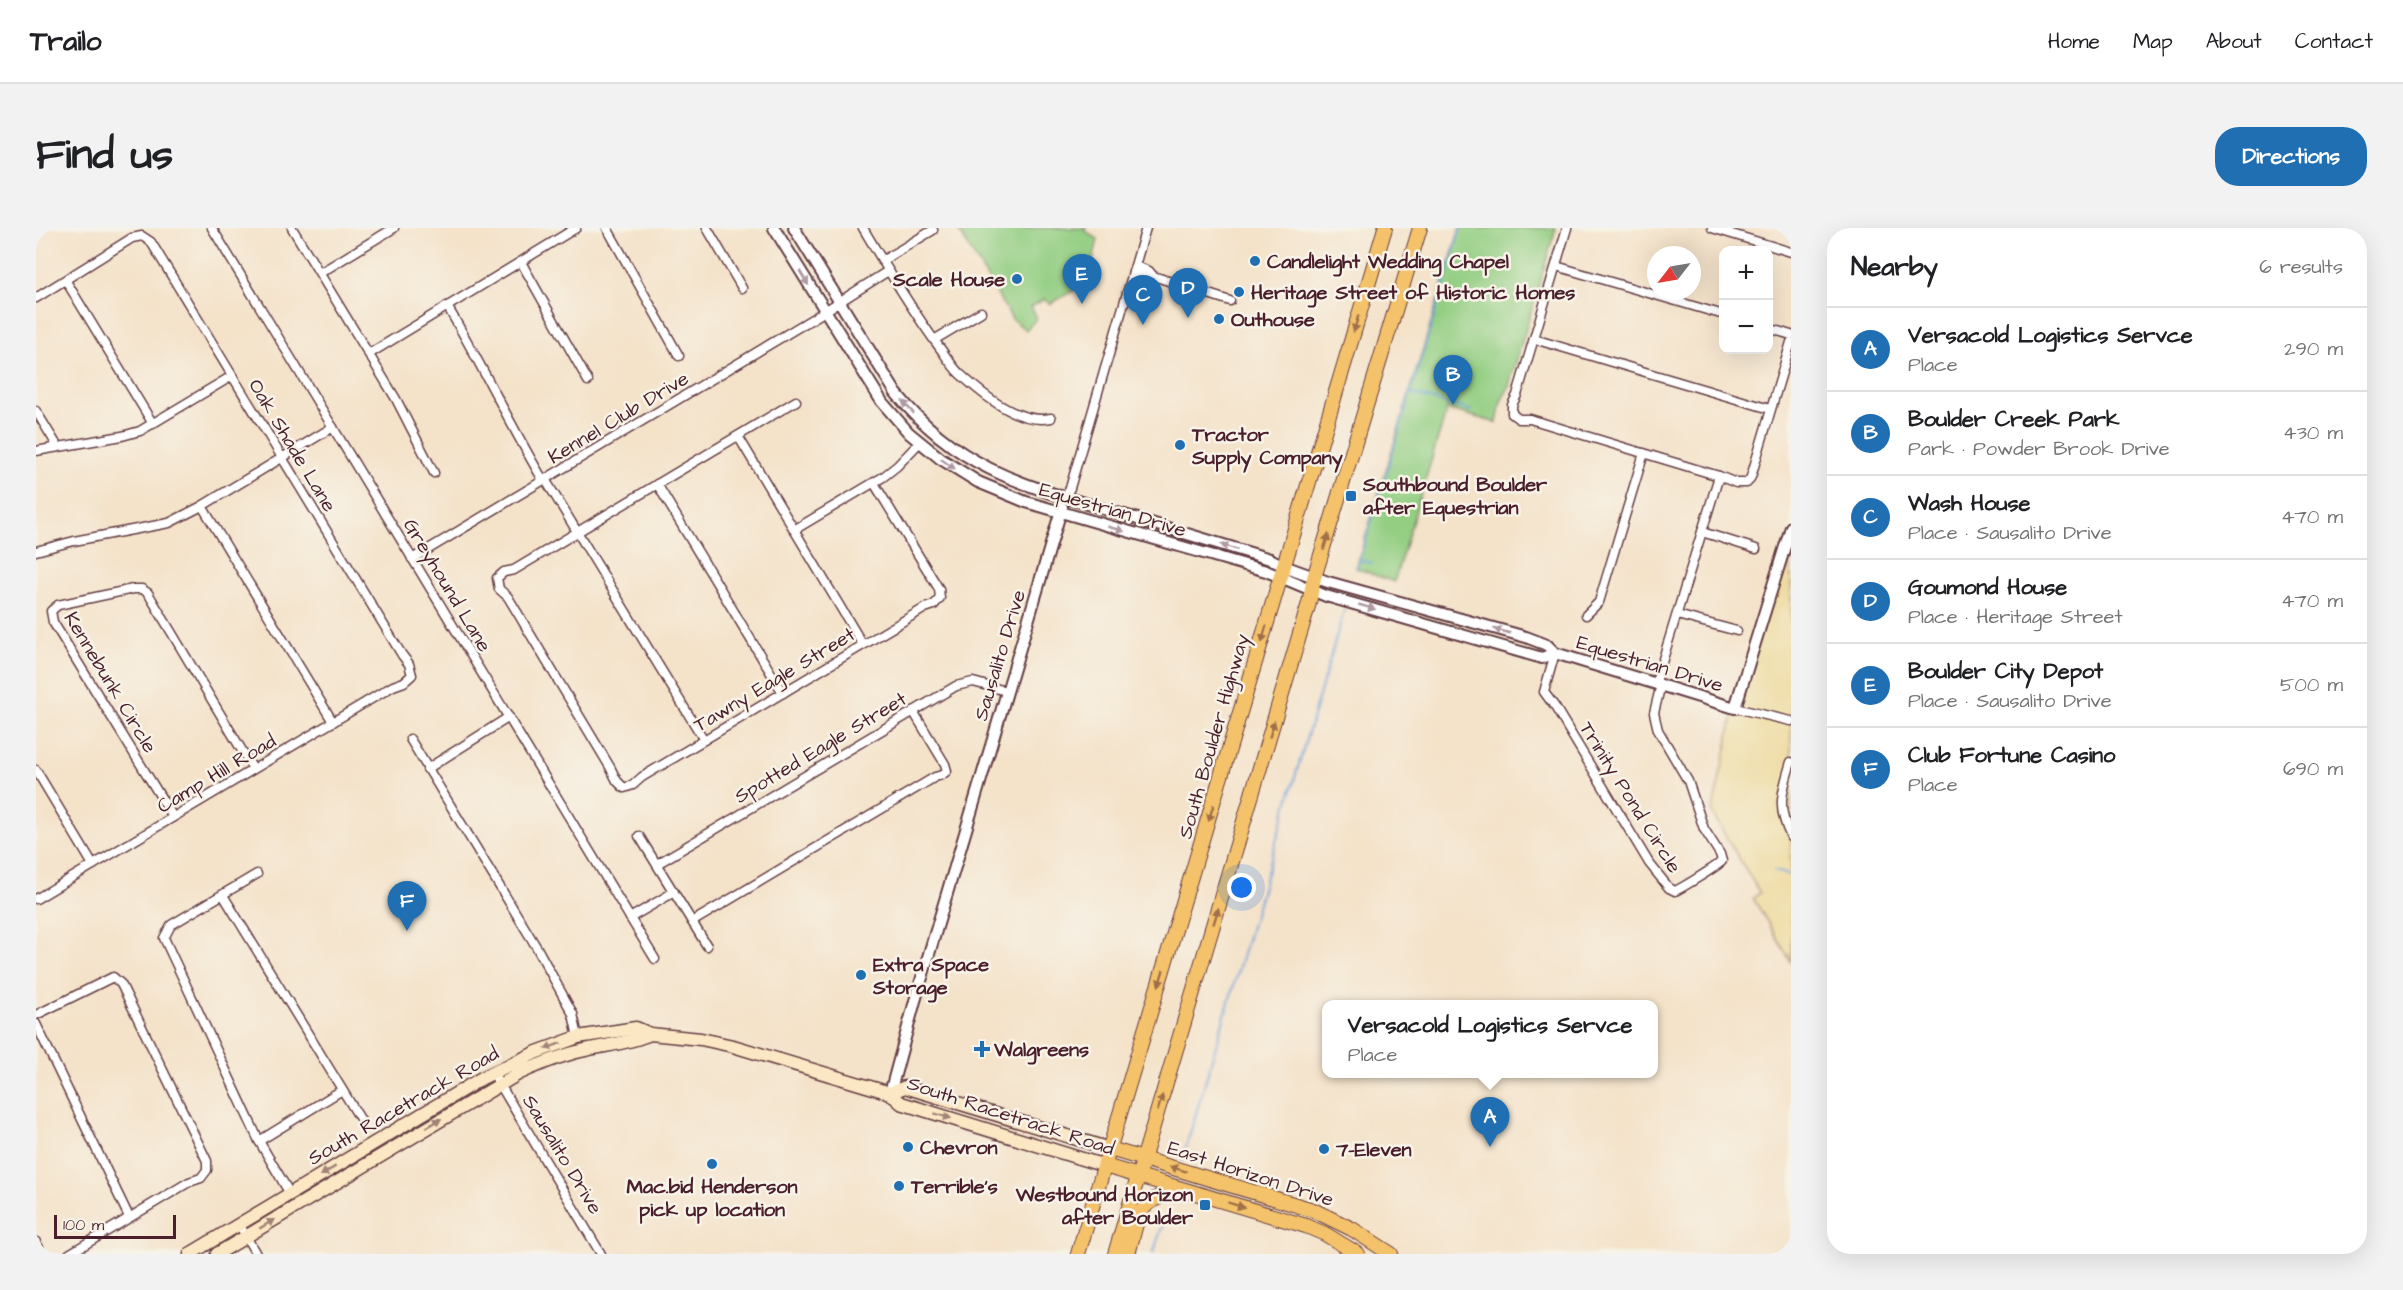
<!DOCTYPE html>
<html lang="en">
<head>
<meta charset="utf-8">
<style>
	body { margin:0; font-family:"Architects Daughter",sans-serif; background:#f2f2f2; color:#202124 }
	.controls { position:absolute; right:18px; top:18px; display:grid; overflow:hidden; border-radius:12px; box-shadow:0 6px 24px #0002 }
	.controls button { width:54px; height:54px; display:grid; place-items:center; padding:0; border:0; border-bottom:2px solid #e0e0e0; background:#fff; color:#202124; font:30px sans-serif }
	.compass { position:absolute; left:1611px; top:18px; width:54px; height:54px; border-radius:50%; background:#fff; box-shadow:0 6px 24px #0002; rotate:239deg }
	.scale { position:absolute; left:18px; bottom:15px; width:122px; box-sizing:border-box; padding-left:6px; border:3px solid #4a1f2b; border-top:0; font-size:16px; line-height:21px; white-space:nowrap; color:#4a1f2b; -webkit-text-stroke:4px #f7f3e8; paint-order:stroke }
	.you { position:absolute; left:1206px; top:660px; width:21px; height:21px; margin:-15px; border:4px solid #fff; border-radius:50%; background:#1a73e8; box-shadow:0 0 0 9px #1a73e833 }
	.badge { display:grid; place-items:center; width:39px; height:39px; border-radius:50%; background:#1f6fb2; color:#fff; font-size:20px; font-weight:700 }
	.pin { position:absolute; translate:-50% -50px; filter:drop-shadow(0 2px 3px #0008) }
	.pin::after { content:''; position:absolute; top:32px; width:21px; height:18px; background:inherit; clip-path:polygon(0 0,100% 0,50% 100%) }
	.popup { position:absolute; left:1286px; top:772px; width:336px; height:78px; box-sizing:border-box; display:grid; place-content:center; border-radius:12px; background:#fff; filter:drop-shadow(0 2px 4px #0005); font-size:20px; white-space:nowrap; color:#757577 }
	.popup b { font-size:22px; color:#202124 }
	.popup::after { content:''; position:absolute; left:50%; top:100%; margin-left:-12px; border:12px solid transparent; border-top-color:#fff }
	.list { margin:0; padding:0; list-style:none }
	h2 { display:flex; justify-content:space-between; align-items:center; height:78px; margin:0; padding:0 24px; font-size:26px }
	h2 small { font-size:20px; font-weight:400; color:#757577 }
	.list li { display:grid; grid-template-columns:39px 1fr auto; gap:18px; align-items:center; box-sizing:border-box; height:84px; padding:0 24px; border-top:2px solid #e0e0e0 }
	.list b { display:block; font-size:22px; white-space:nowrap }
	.list p { margin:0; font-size:20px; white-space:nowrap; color:#757577 }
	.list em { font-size:20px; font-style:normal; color:#757577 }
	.map { position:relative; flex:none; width:1755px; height:1026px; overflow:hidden; border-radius:24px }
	header { display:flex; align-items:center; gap:36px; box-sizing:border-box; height:84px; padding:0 30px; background:#fff; border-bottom:2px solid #e0e0e0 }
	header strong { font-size:28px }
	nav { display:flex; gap:33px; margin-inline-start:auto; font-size:21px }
	.intro { display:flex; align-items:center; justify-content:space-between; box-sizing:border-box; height:144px; padding:0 36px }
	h1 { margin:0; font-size:42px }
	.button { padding:15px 27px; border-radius:24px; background:#1f6fb2; color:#fff; font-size:21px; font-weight:700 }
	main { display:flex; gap:36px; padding:0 36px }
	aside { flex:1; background:#fff; border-radius:24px; box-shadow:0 6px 24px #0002 }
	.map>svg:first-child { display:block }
</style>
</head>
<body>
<header>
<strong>Trailo</strong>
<nav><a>Home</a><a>Map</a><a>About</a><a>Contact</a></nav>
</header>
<div class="intro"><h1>Find us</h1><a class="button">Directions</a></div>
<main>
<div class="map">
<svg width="1755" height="1026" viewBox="0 0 1755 1026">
	<rect width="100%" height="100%" fill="#f7f3e8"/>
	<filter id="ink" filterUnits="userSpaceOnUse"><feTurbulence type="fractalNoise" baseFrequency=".0167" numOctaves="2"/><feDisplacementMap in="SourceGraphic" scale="12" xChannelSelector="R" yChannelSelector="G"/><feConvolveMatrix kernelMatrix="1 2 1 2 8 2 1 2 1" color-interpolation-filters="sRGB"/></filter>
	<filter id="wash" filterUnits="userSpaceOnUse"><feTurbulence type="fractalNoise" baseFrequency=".008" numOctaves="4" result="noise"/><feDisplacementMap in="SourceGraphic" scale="24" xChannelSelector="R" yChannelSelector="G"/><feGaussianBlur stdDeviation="1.35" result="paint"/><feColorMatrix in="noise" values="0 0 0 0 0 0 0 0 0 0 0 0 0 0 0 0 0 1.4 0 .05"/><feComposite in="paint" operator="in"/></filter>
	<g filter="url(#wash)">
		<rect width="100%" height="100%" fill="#f4e2c9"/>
		<g fill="#93ce82" stroke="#6e7656" stroke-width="1.5">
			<polygon points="921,0 1050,0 1049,3 1062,11 1053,49 1037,63 1014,76 1008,71 995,79 1001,90 990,102 976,91"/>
			<polygon points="1424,0 1520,0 1472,161 1465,173 1461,195 1411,181 1358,354 1320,340"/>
		</g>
		<polygon fill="#eeda9e" stroke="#9c7c64" stroke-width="1.5" points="1755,310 1755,734 1717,670 1724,665 1676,585 1699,480"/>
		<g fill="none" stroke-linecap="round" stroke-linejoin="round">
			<g stroke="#6a9fd6" stroke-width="2">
				<polyline points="1374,165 1436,183"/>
				<polyline points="1324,332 1336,335"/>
				<polyline points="1321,340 1425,0"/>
				<polyline points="1738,643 1755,647"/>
				<polyline points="1146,933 1308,383"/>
				<polyline points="1117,1026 1128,993"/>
			</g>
		</g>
	</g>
	<g filter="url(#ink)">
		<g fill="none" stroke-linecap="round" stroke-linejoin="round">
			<defs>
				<g id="minor">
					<polyline points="176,0 619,731"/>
					<polyline points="256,0 360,171 398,245"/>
					<polyline points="571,0 643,128"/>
					<polyline points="671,0 706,60"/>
					<path d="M827,0C850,39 874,79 901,116C908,125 915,137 923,145C946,166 982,197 1015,190"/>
					<polyline points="1531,0 1481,167 1476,177 1476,186 1483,191 1494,191 1683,248 1700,255 1711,255 1715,249 1755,114"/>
					<polyline points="1676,0 1755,24"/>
					<polyline points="846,33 897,2"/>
					<polyline points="485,34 552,153"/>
					<polyline points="1099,38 1113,43 1117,48"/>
					<polyline points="1520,38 1688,87"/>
					<polyline points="1097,44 1111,50 1117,48 1194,73"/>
					<polyline points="284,45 358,0"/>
					<polyline points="30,53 117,196"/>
					<polyline points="0,70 96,10 106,8 115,14 366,427 373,436 376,447 368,454 357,458 0,671"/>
					<path d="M411,78C445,135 473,195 507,252"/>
					<polyline points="1732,100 1755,107"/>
					<polyline points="1498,111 1734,181"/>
					<polyline points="898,112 945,84"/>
					<polyline points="333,126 540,0"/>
					<polyline points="760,173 478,342 468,344 461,350 463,361 472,369 574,539 581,553 588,560 597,557 606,549 889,380 898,377 904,370 903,361 838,255"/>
					<polyline points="0,183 22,219"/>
					<polyline points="702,208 827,417"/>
					<polyline points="0,223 86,208 104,203 196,148"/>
					<polyline points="509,251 668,512"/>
					<polyline points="621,256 747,465"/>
					<polyline points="1029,270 1034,260 1110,0"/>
					<polyline points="166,278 297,494"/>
					<polyline points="758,302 847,249 861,238 884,214"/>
					<polyline points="1666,304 1720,321"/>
					<polyline points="0,323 38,313 133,295 166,278 297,199"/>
					<polyline points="376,331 781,88 852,43"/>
					<polyline points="1550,387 1563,374 1608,225"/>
					<polyline points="1641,387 1701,403"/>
					<path d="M1519,425L1508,464L1519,479L1613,635L1633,660L1639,663C1644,661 1682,638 1686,633L1684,626L1668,601L1652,553L1622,502L1618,485L1625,456"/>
					<polyline points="1620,454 1683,248"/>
					<polyline points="1699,480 1755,493"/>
					<polyline points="374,511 501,720 537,786 542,809"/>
					<path d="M1755,534C1746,564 1740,579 1755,609"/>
					<polyline points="391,541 473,489"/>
					<polyline points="0,542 57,637"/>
					<polyline points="137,589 17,394 15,383 22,377 97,361 106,361 112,365 217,541"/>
					<polyline points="603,608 671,718"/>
					<polyline points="621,636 920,458 937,454 970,463"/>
					<polyline points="221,646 135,697 128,710 223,913 254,966"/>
					<polyline points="187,667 326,894"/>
					<polyline points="594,690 638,664"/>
					<polyline points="656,694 899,549 906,547 911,543 909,536 877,483"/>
					<polyline points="0,787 77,749 85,756 171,933 171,942 165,950 153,954 33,1026"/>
					<polyline points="0,796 93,989"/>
					<polyline points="457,845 565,1026"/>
					<polyline points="223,913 306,862"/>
					<polyline points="203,996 220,1026"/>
					<polyline points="0,1014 6,1026"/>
				</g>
				<g id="tertiary">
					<polyline points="738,0 846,174 873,205 905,231 942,254 990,274 1230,343 1290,368 1506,430 1519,425"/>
					<path d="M758,0L860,165C923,243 994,259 1085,286C1135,301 1184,316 1234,331L1248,338L1292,354L1490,409L1511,417L1519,425L1699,480L1755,299"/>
					<polyline points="854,865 879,773 1026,279"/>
				</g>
				<g id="secondary">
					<polyline points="854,865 869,859 1074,921"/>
					<polyline points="154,1026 446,850 501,824 542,809 600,800 614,806 665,811 697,818 854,865 865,875 1069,938"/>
					<path d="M181,1026L482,846C502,837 523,828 545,823C568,817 592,816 614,806"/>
				</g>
				<g id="primary">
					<polyline points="1074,921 1277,982 1316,1001 1355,1026"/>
					<polyline points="1069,938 1270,998 1289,1006 1322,1026"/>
					<polyline points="1042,1026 1349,0"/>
					<polyline points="1079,1026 1273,375 1278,350 1384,0"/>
					<path d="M1092,1026C1104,984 1099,975 1144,961"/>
				</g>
			</defs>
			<use href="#minor" stroke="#643c43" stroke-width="11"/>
			<use href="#tertiary" stroke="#643c43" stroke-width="14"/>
			<use href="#secondary" stroke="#643c43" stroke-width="15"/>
			<use href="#primary" stroke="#643c43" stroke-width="16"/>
			<use href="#minor" stroke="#fff" stroke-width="8"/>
			<use href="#tertiary" stroke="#fff" stroke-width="10"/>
			<use href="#secondary" stroke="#fbe7c3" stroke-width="12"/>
			<use href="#primary" stroke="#f4c26a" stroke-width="14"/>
		</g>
		<defs><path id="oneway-solid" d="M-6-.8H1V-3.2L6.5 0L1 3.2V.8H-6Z" transform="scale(1.5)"/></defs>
		<g fill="#ae9aa0">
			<use href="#oneway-solid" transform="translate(768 50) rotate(59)"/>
			<use href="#oneway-solid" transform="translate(872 179) rotate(-132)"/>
			<use href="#oneway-solid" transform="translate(912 236) rotate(35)"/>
			<use href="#oneway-solid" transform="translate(1080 301) rotate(16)"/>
			<use href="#oneway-solid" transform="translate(1193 319) rotate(-163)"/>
			<use href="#oneway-solid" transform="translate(1331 379) rotate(16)"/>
			<use href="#oneway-solid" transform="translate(1466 403) rotate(-164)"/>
		</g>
		<g fill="#9f704a">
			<use href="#oneway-solid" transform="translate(1320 96) rotate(106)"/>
			<use href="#oneway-solid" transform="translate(1290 314) rotate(-73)"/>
			<use href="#oneway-solid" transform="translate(1228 406) rotate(106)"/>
			<use href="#oneway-solid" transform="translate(1236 501) rotate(-73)"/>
			<use href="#oneway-solid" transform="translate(1175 585) rotate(106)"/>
			<use href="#oneway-solid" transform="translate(1180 688) rotate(-73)"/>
			<use href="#oneway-solid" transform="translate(1125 750) rotate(107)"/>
			<use href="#oneway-solid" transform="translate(1124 875) rotate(-73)"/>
			<use href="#oneway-solid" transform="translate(1142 941) rotate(-163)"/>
			<use href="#oneway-solid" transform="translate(1200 977) rotate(17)"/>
		</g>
		<g fill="#a28377">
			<use href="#oneway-solid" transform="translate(517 818) rotate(160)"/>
			<use href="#oneway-solid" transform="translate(907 888) rotate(17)"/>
			<use href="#oneway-solid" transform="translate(398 895) rotate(-31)"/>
			<use href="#oneway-solid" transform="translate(292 943) rotate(149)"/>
			<use href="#oneway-solid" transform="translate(231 996) rotate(-31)"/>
		</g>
	</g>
	<g fill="#1f6fb2" stroke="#f7f3e8" stroke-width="2">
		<circle cx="1219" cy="33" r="6"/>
		<circle cx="981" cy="51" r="6"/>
		<circle cx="1203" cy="64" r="6"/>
		<circle cx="1183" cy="91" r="6"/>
		<circle cx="1144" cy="217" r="6"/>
		<rect x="1309" y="262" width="12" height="12" rx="3"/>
		<circle cx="825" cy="747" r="6"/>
		<path d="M943 812h6v6h6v6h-6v6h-6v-6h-6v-6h6z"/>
		<circle cx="872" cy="919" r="6"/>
		<circle cx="1288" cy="921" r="6"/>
		<circle cx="676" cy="936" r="6"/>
		<circle cx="863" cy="958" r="6"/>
		<rect x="1163" y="971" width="12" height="12" rx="3"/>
	</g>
	<g text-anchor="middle" stroke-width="5" stroke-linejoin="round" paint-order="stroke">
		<g font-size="20" font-weight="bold" fill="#4a1f2b" stroke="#f7f3e8" text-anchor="start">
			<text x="1231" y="40">Candlelight Wedding Chapel</text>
			<text x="969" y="58" text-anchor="end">Scale House</text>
			<text x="1215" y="71">Heritage Street of Historic Homes</text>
			<text x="1195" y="98">Outhouse</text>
			<text x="1156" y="213">Tractor<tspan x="1156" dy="23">Supply Company</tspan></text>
			<text x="1327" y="263">Southbound Boulder<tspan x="1327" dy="23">after Equestrian</tspan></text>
			<text x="837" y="743">Extra Space<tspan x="837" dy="23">Storage</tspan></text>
			<text x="958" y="828">Walgreens</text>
			<text x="884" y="926">Chevron</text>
			<text x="1300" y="928">7-Eleven</text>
			<text x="676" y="965" text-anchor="middle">Mac.bid Henderson<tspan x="676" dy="23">pick up location</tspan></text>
			<text x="875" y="965">Terrible's</text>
			<text x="1157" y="973" text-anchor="end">Westbound Horizon<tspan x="1157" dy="23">after Boulder</tspan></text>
		</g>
		<g font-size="20" fill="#4a1f2b" stroke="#f7f3e8">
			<text transform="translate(582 189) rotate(-31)" y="7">Kennel Club Drive</text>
			<text transform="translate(257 217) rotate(59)" y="7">Oak Shade Lane</text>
			<text transform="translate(1077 281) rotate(16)" y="7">Equestrian Drive</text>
			<text transform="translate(412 357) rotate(59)" y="7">Greyhound Lane</text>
			<text transform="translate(963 427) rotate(-73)" y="7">Sausalito Drive</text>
			<text transform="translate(1614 435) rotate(17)" y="7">Equestrian Drive</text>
			<text transform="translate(738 451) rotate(-31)" y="7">Tawny Eagle Street</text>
			<text transform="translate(75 454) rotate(59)" y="7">Kennebunk Circle</text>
			<text transform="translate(1177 508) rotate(-74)" y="7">South Boulder Highway</text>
			<text transform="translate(784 519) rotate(-31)" y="7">Spotted Eagle Street</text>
			<text transform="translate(180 545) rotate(-31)" y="7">Camp Hill Road</text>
			<text transform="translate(1595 569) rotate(58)" y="7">Trinity Pond Circle</text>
			<text transform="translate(367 877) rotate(-30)" y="7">South Racetrack Road</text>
			<text transform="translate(975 887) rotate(18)" y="7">South Racetrack Road</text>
			<text transform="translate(527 926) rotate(59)" y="7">Sausalito Drive</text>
			<text transform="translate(1215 945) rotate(18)" y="7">East Horizon Drive</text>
		</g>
	</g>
</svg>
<div class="controls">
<button>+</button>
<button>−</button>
</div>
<svg class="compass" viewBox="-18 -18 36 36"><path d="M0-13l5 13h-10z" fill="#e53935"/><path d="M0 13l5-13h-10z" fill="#757577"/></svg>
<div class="scale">100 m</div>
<div class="you"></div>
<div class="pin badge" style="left:1454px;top:919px">A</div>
<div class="popup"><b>Versacold Logistics Servce</b>Place</div>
<div class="pin badge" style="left:1417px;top:177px">B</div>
<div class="pin badge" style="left:1107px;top:97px">C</div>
<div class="pin badge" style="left:1152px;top:90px">D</div>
<div class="pin badge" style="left:1046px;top:76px">E</div>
<div class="pin badge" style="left:371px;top:703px">F</div>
</div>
<aside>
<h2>Nearby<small>6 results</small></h2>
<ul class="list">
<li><span class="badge">A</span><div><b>Versacold Logistics Servce</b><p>Place</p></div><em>290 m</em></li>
<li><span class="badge">B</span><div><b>Boulder Creek Park</b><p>Park · Powder Brook Drive</p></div><em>430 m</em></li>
<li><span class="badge">C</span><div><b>Wash House</b><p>Place · Sausalito Drive</p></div><em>470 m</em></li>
<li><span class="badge">D</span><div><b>Goumond House</b><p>Place · Heritage Street</p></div><em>470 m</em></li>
<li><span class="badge">E</span><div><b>Boulder City Depot</b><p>Place · Sausalito Drive</p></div><em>500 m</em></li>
<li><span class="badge">F</span><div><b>Club Fortune Casino</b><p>Place</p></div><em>690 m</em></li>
</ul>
</aside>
</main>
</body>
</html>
